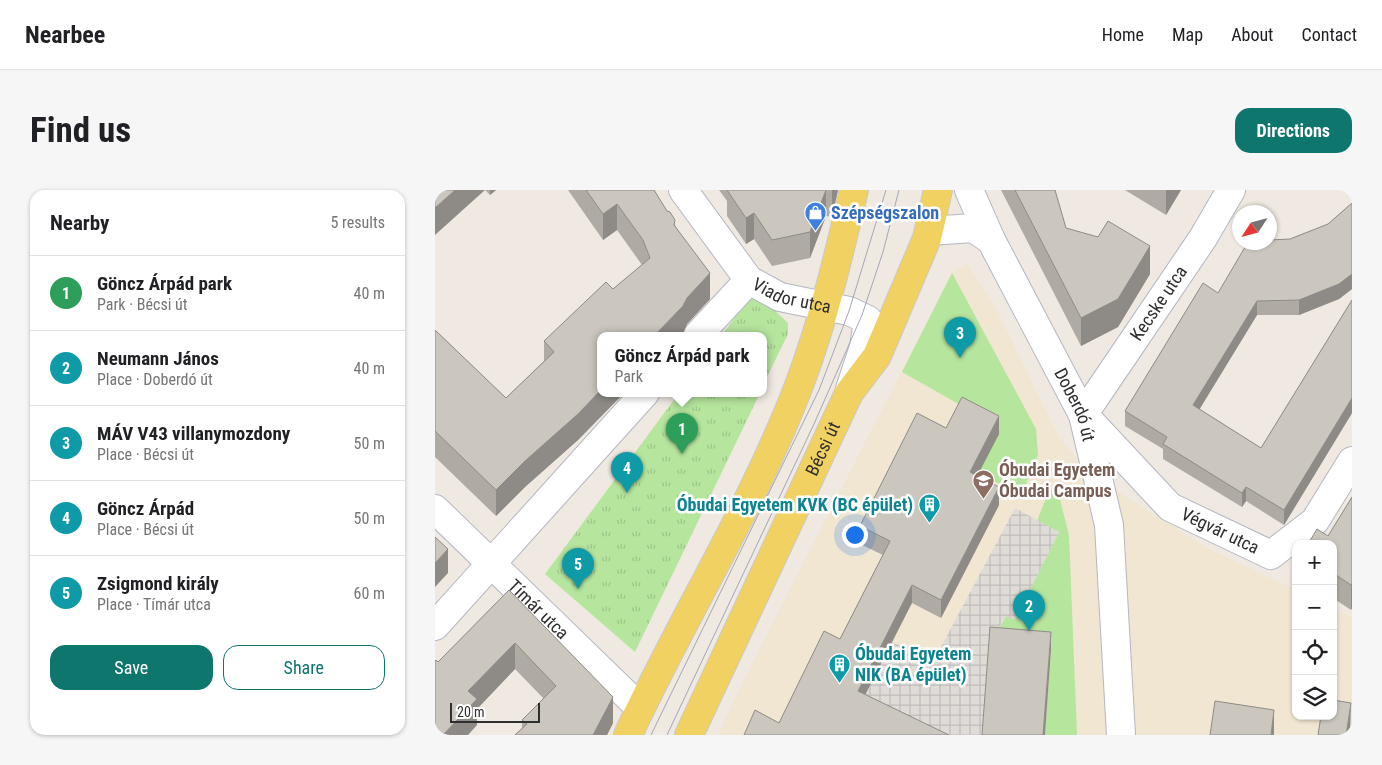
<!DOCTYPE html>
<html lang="en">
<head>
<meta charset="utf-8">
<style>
	body { margin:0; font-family:"Roboto Condensed",sans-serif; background:#f6f6f6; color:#202124 }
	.controls { position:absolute; right:15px; bottom:15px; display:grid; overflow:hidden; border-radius:10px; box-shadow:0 1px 4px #0004 }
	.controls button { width:45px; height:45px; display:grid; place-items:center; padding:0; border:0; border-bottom:1px solid #e0e0e0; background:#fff; color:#202124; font:25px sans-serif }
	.compass { position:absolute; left:797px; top:15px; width:45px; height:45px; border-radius:50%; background:#fff; box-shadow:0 1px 4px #0004; rotate:234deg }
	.scale { position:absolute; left:15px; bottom:12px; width:90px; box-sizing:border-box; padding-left:5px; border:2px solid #2e2e2e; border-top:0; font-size:14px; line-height:18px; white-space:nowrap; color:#2e2e2e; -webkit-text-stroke:4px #fff; paint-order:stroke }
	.you { position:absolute; left:419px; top:344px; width:18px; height:18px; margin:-12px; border:4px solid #fff; border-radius:50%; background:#1a73e8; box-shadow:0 0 0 8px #1a73e833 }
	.badge { display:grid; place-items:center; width:32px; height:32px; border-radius:50%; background:#0f766e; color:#fff; font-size:16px; font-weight:700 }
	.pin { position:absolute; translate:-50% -41px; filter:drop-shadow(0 1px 2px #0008) }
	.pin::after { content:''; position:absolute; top:26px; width:18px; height:15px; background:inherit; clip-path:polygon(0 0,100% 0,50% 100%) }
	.popup { position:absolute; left:162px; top:142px; width:170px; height:65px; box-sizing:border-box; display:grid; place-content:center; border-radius:10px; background:#fff; filter:drop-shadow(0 1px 4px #0005); font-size:16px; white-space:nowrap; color:#757577 }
	.popup b { font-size:19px; color:#202124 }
	.popup::after { content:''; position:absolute; left:50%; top:100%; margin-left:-10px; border:10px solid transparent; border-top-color:#fff }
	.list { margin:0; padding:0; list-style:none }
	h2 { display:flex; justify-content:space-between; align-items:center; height:65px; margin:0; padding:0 20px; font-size:21px }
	h2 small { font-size:16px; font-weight:400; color:#757577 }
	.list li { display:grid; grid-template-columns:32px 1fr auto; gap:15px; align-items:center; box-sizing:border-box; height:75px; padding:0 20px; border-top:1px solid #e0e0e0 }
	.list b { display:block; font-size:19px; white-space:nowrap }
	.list p { margin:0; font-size:16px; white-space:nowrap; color:#757577 }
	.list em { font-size:16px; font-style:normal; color:#757577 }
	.actions { display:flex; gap:10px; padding:15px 20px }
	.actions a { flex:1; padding:11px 0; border:1px solid #0f766e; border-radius:15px; text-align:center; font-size:18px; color:#0f766e }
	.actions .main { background:#0f766e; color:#fff }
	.icon { flex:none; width:28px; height:28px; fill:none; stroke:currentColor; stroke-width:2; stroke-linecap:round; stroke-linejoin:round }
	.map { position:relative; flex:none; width:917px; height:545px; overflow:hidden; border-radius:15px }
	header { display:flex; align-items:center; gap:30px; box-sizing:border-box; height:70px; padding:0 25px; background:#fff; border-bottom:1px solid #e0e0e0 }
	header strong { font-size:24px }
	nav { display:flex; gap:28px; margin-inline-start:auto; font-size:18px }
	.intro { display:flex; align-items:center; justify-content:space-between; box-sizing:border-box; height:120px; padding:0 30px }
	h1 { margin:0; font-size:35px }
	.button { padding:12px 22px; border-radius:15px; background:#0f766e; color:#fff; font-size:18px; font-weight:700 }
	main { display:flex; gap:30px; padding:0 30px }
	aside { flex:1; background:#fff; border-radius:15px; box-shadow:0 1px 4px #0004 }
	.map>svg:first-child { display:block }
</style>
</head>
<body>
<header>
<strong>Nearbee</strong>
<nav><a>Home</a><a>Map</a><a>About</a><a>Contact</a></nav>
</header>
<div class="intro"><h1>Find us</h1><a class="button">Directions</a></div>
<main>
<aside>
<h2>Nearby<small>5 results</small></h2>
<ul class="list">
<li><span class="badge" style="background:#2e9e5b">1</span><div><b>Göncz Árpád park</b><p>Park · Bécsi út</p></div><em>40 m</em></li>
<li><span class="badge" style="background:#0f9aa8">2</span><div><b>Neumann János</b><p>Place · Doberdó út</p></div><em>40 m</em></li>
<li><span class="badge" style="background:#0f9aa8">3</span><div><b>MÁV V43 villanymozdony</b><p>Place · Bécsi út</p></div><em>50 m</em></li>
<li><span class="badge" style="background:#0f9aa8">4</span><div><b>Göncz Árpád</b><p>Place · Bécsi út</p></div><em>50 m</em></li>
<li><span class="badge" style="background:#0f9aa8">5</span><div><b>Zsigmond király</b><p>Place · Tímár utca</p></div><em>60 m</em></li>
</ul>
<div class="actions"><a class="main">Save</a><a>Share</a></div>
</aside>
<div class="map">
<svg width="917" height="545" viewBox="0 0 917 545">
	<defs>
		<pattern id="park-tufts" width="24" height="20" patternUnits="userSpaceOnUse" patternTransform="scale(1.25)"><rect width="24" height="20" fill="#b6e59e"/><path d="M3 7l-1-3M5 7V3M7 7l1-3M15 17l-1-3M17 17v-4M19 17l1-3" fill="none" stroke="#9dc588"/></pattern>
		<pattern id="plaza-grid" width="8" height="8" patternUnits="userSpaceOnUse" patternTransform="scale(1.25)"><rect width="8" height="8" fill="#dfdcd8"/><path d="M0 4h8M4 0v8" fill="none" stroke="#c0bdba"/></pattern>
	</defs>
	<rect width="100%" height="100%" fill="#efe9e1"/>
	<polygon fill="#f0e6d1" points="532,74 559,115 624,247 652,282 772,358 861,400 861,526 898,526 898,418 917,427 917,545 283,545 307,493 517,83"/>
	<g fill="#b6e59e">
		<polygon points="517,83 601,239 603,265 586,306 544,283 527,216 467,182"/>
		<polygon points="621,294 634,345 642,545 610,545 616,460 555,455 571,426 580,429 624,342 602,331 611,308"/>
	</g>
	<g fill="url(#park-tufts)">
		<polygon points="319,101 353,133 353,144 328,195 328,145 287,145"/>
		<polygon points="244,203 325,203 200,462 110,384"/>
	</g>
	<polygon fill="url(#plaza-grid)" points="580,318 624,342 580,430 571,426 554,455 548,545 477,545 423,519 456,451 498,472"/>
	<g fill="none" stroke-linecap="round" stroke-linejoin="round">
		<defs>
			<g id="minor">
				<path id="s1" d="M248,0L314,90L345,107L414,121L433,130L429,157L415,199"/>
				<path id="s2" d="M534,0L556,50L648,225L674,335L686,545"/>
				<polyline points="494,41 538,38 556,50"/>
				<polyline points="263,145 314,90"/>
				<path id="s3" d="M648,225L768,48L796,0"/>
				<path id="s4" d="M650,226L735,317L836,365L880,331L917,271"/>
				<path id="s5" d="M0,319L205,518"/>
				<polyline points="0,436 210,203"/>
			</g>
			<g id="major">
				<path d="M193,545C248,426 320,313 366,190C389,128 404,64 419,0"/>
				<path id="s6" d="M254,545L414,203L442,166L492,48L503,0"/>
			</g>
		</defs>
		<use href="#minor" stroke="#b4b7c1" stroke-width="30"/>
		<use href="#major" stroke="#c9c9c9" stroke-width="30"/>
		<use href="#minor" stroke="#fff" stroke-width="28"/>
		<use href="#major" stroke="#f2d163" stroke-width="28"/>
		<g stroke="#a3a6b8" stroke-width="1">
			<polyline points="216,545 384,200 414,121 451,0"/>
			<polyline points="232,545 379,234 427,125 448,62 464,0"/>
		</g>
	</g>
	<g fill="#afaba4">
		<polygon points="50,0 61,0 55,5"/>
		<polygon points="133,0 219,0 240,35 275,109 252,134 248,143 166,203 189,203 143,250 90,297 61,326 0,267 0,140 71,208 109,171 109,151 178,99 207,75 182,40 168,50"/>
		<polygon points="284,0 403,0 397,27 391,26 375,68 337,76 319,49 311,54 292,26 292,11"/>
		<polygon points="566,0 620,0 631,38 715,84 683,137 646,156"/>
		<polygon points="690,0 746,0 731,25"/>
		<polygon points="917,13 917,99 904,109 864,125 822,125 764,219 826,258 917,110 917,223 849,335 811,311 807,317 728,269 728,259 690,236 690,221 783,103 855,49 893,34"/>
		<polygon points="511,238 564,244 542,286 564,315 506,428 477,413 344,533 405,449 448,365 425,354 425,336"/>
		<polygon points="917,307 917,418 916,420 898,408 898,354 893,346"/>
		<polygon points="74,400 178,533 172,545 80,545 87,538 87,530 109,509 80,479 42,519 42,535 3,472"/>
	</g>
	<g fill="#8e8b86">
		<polygon points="20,0 50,0 0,45 0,18"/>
		<polygon points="55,0 61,0 55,5"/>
		<polygon points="391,0 391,26 375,68 375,42"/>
		<polygon points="397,0 403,0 397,27"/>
		<polygon points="731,0 746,0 731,25"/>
		<polygon points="182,14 182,40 168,50 168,24"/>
		<polygon points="319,23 319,49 311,54 311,28"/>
		<polygon points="715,56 715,84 683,137 646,156 646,128"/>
		<polygon points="275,83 275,109 252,134 248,143 245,145 220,145 252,108"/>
		<polygon points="917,84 917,99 904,109 864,125 864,110"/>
		<polygon points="822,111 822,125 758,230 758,215"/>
		<polygon points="166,200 166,203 189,203 143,250 90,297 61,326 61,300 90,271"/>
		<polygon points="917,208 917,223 849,335 849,320"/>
		<polygon points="564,226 564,244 535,300 535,282"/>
		<polygon points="564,297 564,315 506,428 506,410"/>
		<polygon points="811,297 811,311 807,317 807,303"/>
		<polygon points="13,359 13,383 0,397 0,373"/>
		<polygon points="917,393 917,418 916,420 916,395"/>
		<polygon points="477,395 477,413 423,519 423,501"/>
		<polygon points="616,442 616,460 610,545 608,545"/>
		<polygon points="80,453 80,479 42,519 42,535 33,545 8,545 33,501"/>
		<polygon points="178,507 178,533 172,545 158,545"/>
		<polygon points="916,513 915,545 911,545"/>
		<polygon points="839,520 839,545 836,545"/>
	</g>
	<g fill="#cbc7bf" stroke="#8e8b86">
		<polygon points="0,0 20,0 0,18"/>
		<polygon points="151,0 219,0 232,21 235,22 240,30 239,35 275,83 252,108 248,116 220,145 166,145 166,200 143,224 90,271 61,300 0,241 0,140 71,208 119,162 109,151 171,92 178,99 215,68 208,50 182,14 168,24"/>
		<polygon points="292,0 391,0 375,42 337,50 319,23 311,28"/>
		<polygon points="580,0 620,0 631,38 663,47 673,31 715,56 683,109 646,128"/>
		<polygon points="917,13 917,84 904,94 864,110 822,111 758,215 826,258 917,110 917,208 849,320 811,297 807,303 728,254 732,247 690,221 768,93 783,103 813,52 834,52 834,50 855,49 893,34"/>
		<polygon points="527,207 564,226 535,282 564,297 506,410 477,395 423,501 514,545 309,545 320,520 344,533 389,441 405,449 455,351 425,336 482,223 511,238"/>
		<polygon points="917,307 917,393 916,395 898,383 898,354 873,354 882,339 893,346"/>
		<polygon points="0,347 13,359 0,373"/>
		<polygon points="74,400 178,507 158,545 80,545 92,534 87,530 121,496 80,453 33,501 42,509 8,545 0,545 0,471 1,470 3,472"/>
		<polygon points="555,437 616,442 608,545 547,545"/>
		<polygon points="898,510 916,513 911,545 883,545 886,526 898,526"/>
		<polygon points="780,511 839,520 836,545 775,545"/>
	</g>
	<defs>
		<symbol id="shop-pin" viewBox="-11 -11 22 30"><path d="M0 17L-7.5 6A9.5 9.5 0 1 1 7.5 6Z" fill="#3f7fe0" stroke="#fff"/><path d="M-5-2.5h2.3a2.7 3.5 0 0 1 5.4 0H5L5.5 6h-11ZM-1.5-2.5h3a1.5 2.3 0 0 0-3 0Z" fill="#fff"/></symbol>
		<symbol id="university-pin" viewBox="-11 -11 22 30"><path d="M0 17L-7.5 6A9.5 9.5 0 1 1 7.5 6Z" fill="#8d6e63" stroke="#fff"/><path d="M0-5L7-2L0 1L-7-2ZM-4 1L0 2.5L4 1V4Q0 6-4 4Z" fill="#fff"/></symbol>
		<symbol id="building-pin" viewBox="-11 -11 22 30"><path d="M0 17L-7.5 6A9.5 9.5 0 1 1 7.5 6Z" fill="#0f9aa8" stroke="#fff"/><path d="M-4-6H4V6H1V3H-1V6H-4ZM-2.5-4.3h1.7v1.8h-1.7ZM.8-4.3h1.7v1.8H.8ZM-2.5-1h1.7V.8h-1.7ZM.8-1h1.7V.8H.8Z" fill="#fff"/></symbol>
	</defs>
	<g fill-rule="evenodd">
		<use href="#shop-pin" x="368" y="10" width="25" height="34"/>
		<use href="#university-pin" x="536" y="278" width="25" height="34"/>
		<use href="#building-pin" x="482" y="302" width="25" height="34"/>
		<use href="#building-pin" x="392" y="462" width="25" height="34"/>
	</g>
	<g text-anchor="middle" stroke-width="5" stroke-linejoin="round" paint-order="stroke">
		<g font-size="18" font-weight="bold" fill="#366cbe" stroke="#fff" text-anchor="start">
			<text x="396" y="29">Szépségszalon</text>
		</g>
		<g font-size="18" fill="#2e2e2e" stroke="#fff">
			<text dy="6" stroke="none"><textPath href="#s1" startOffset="158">Viador utca</textPath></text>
			<text dy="6" stroke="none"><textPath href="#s3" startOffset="135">Kecske utca</textPath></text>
			<text dy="6" stroke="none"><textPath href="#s2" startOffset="240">Doberdó út</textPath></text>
			<text dy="6" stroke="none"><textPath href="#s6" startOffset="316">Bécsi út</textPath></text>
			<text dy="6" stroke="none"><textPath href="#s4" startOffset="180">Végvár utca</textPath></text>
			<text dy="6" stroke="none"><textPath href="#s5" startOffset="144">Tímár utca</textPath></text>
		</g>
		<g font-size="18" font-weight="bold" fill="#785e54" stroke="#fff" text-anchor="start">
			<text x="564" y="286">Óbudai Egyetem<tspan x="564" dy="21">Óbudai Campus</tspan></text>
		</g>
		<g font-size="18" font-weight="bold" fill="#0d838f" stroke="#fff" text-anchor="end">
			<text x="478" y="321">Óbudai Egyetem KVK (BC épület)</text>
			<text x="420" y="470" text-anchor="start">Óbudai Egyetem<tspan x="420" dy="21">NIK (BA épület)</tspan></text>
		</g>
	</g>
</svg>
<div class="controls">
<button>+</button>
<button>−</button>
<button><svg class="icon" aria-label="locate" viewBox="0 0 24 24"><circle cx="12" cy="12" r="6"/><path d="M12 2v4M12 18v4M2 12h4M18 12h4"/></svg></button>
<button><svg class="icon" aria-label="layers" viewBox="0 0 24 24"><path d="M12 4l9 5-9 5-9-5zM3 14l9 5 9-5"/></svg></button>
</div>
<svg class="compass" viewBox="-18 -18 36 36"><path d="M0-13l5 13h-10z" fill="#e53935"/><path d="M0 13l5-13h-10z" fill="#757577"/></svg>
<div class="scale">20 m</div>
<div class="you"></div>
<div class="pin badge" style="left:247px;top:264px;background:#2e9e5b">1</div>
<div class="popup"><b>Göncz Árpád park</b>Park</div>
<div class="pin badge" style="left:594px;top:441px;background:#0f9aa8">2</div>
<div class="pin badge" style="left:525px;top:168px;background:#0f9aa8">3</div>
<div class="pin badge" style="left:192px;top:303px;background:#0f9aa8">4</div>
<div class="pin badge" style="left:143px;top:399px;background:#0f9aa8">5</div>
</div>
</main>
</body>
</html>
